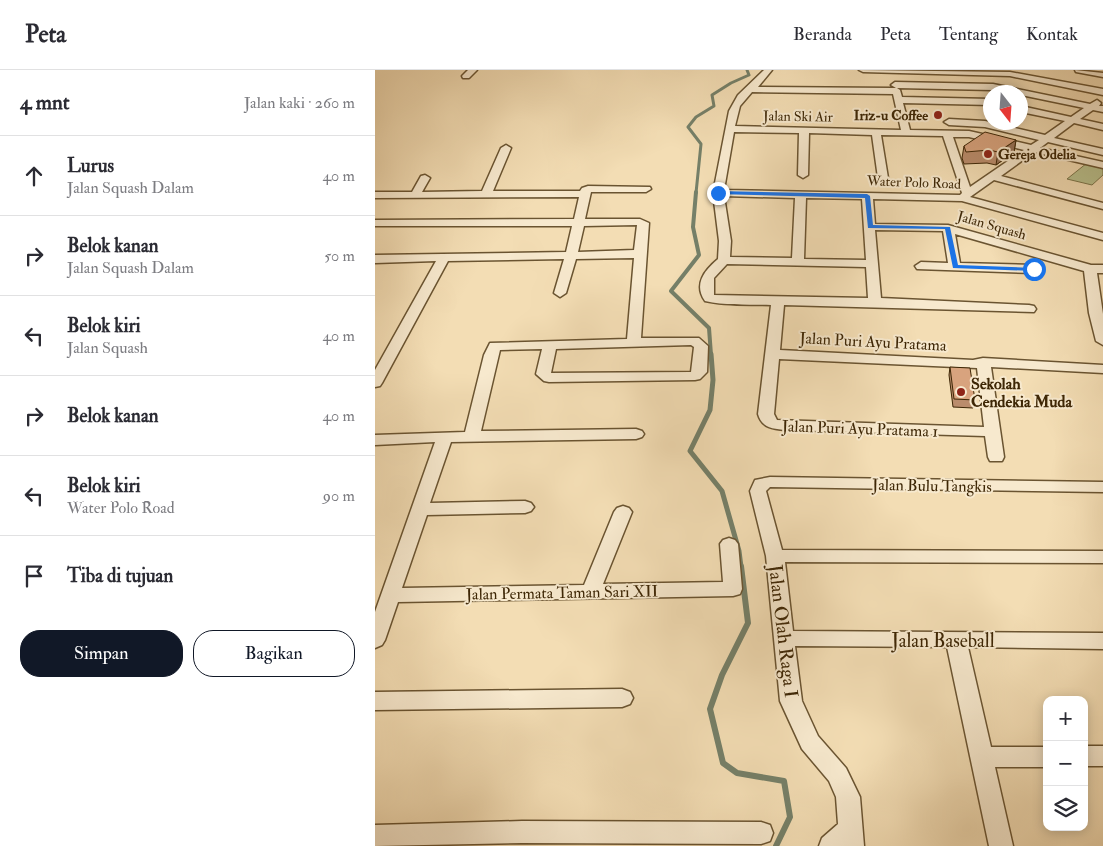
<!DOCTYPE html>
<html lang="id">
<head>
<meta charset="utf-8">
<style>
	body { margin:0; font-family:"IM FELL Double Pica",serif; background:#f2f2f3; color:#2b2b33 }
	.controls { position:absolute; right:15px; bottom:15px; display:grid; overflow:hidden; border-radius:10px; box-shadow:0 2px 12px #0003 }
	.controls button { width:45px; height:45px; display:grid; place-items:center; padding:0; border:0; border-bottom:1px solid #e1e1e2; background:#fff; color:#2b2b33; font:25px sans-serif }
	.compass { position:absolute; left:608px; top:15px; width:45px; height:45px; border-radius:50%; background:#fff; box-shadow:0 2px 12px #0003; rotate:163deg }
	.stop { position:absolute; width:15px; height:15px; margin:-11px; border:4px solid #1a73e8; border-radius:50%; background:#fff }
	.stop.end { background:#1a73e8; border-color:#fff; box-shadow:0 1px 5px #0008 }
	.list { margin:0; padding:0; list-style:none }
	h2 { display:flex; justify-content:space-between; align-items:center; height:65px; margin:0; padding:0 20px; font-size:21px }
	h2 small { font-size:16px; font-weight:400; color:#7c7c81 }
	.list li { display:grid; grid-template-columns:32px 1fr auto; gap:15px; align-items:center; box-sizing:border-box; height:80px; padding:0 20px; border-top:1px solid #e1e1e2 }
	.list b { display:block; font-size:19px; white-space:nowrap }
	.list p { margin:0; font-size:16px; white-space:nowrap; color:#7c7c81 }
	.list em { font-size:16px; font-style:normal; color:#7c7c81 }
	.actions { display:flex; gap:10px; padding:15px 20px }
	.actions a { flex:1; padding:11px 0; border:1px solid #111827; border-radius:20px; text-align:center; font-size:18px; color:#111827 }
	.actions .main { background:#111827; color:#fff }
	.icon { flex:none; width:28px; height:28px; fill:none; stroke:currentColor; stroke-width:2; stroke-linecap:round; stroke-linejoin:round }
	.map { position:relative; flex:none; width:728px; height:776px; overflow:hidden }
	header { display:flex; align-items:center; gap:30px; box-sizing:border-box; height:70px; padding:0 25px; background:#fff; border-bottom:1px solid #e1e1e2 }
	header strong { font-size:24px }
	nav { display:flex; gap:28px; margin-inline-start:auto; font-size:18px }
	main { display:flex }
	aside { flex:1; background:#fff }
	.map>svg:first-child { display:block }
</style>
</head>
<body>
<header>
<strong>Peta</strong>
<nav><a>Beranda</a><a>Peta</a><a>Tentang</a><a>Kontak</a></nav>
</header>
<main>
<aside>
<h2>4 mnt<small>Jalan kaki · 260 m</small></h2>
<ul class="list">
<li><svg class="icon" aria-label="ahead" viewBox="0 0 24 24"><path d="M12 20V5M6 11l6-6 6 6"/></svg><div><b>Lurus</b><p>Jalan Squash Dalam</p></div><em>40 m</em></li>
<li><svg class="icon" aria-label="right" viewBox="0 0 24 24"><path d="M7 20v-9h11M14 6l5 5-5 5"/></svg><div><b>Belok kanan</b><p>Jalan Squash Dalam</p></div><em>50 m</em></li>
<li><svg class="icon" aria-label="left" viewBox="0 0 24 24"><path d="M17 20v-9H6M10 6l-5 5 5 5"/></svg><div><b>Belok kiri</b><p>Jalan Squash</p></div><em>40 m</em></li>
<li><svg class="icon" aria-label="right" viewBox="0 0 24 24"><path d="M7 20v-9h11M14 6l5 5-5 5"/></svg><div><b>Belok kanan</b></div><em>40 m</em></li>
<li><svg class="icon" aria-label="left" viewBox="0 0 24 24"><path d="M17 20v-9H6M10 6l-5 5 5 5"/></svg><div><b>Belok kiri</b><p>Water Polo Road</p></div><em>90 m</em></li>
<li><svg class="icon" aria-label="arrive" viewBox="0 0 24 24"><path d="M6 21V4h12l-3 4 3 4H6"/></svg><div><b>Tiba di tujuan</b></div></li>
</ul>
<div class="actions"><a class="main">Simpan</a><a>Bagikan</a></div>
</aside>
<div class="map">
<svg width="728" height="776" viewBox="0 0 728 776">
	<rect width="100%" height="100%" fill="#f3ddb4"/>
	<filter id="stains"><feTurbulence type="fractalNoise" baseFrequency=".004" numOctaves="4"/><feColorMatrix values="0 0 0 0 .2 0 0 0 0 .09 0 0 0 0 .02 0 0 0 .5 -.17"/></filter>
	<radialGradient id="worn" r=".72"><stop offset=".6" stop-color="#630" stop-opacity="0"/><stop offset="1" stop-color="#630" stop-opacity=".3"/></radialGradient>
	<polygon fill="#b9c18e" stroke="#7b744a" points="712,93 728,97 728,105 717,115 692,109"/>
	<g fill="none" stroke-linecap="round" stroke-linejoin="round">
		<polyline stroke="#758069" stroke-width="3" points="321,123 326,74 313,57 321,47 339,36 337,25 356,13 374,5 372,0"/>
		<polyline stroke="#758069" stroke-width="4" points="321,122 318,157 324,185 296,221 334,258 336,285"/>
		<polyline stroke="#758069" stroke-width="5" points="336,284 338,310 335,340 315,381 347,421 364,481 366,497"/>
		<polyline stroke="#758069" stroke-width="6" points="366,496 373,553 347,605 335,639 348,693 362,703 409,711 415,747 401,776"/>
		<defs>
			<g id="minor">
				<polygon points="93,0 102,0 94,8 88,8 87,6"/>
				<path d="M389,0H397L383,17L518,18H521L516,15L520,12L618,14L715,34L722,30L726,33L724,36H728V42L718,40L705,49L728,54V60L699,53L679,68L728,79V85L673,72L665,78L728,92V98L659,82L626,106L728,133V139L619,110L595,127L728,163V170L587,131L498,129L500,154L573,155L716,195H728V203H722L728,244V275L721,271L714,243L709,201L580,164L585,193L659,195L665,199L659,203L542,199L540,196L546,192L573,193L568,161L500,160L506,228L654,235L659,236L661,239L659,242L409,235L405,280L598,290L608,288L728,295V303L616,297L629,387L627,391H615L613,387L610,366L411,360C398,359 387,358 383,344L396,235C374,234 352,236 330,231C318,214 330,200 343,189L344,171L338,123L354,41L363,25ZM522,18L618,20L646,22V25L709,38L696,47L646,36V42L690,51L670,65L610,51L574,49L569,52L574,55L610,57L664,70L656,75L594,61L535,60L528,33L616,35V29L527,27L525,20ZM377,22L518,24L526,60L360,56L365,36ZM359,62L424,63L423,105L428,108L433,105L434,63L497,65L503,108L508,111L513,108L506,65L568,66L587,123L585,125L349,120ZM578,67H594L649,80L595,117ZM349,126L420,128L417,188L355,187L356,171ZM431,128L487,129L491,190L429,189ZM352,194L491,197L493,228L339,225V208ZM404,289L602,298L609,357L402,350L399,344Z"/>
				<polygon points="484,0 635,2 728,19 728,25 635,6 488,2"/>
				<polygon points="700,0 728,3 728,7 701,2"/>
				<path d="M131,75L136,78L118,121H205L207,118L213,116L275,117L276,119L271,122H216L210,149H265L274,153L266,268H324L333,276L332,302L325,309L320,310L174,312L169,311L161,304L167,279L125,280L106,361L261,359L267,361L269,364L267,367L261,369L76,372L55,433L150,431L156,433L159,437L156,441L150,443L52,445L27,518L209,515L239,442L242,438L248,436L254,438L257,442L228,514L348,512L345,474L348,470L354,468L360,470L363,474L367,519L365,524L358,526L23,532L10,570L7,575L0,578V542L60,372L0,375V365L90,362L109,285L115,273L252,269L259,188L201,189L191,223L185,227L179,223L189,189L73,191L7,313L5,316L0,317V300L61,191L0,193V185L191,182L197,156H0V150L199,149L204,127L0,128V122H37L46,106L50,105L55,108L47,122L107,121L126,78ZM262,155L259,180L203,182L209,156ZM316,275L319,277L316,302L176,303L181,279Z"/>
				<polygon points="395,407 728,412 728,422 395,417 391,421 407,480 728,481 728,493 410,492 418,561 728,563 728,579 593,577 616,677 672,677 672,697 620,697 638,776 614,776 572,577 420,576 427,631 443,666 471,698 485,727 489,776 444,776 447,768 463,754 461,727 454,711 427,679 405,631 391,486 375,421 380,410"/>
				<polygon points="247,619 255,622 258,628 255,634 247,637 0,640 0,622"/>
				<rect x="709" y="676" width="19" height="20"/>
				<polygon points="147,751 386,752 395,755 398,763 395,771 386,774 147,773 0,776 0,755"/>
			</g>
		</defs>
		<use href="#minor" stroke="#6a5431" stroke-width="3"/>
		<use href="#minor" fill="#f7e9ce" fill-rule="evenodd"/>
	</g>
	<g fill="#ba8c6c" stroke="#3d2605">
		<polygon points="641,70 639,82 621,95 612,93 589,94 587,88 589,76"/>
		<polygon points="575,297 600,330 598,338 578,337 574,305"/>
	</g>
	<polygon fill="#977258" stroke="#3d2605" points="641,70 639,82 621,95 623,82"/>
	<g fill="#d8a37e" stroke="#3d2605">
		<polygon points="610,62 641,70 623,82 614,80 591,82 589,76"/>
		<polygon points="575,297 595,298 600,330 579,329"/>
	</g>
	<polygon fill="#1a73e8" points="343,121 492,124 495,126 498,155 575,157 583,195 659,198 662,199 659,201 578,198 570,159 493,158 490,128 341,124"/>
	<g fill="#8f2418" stroke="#f7e9ce" stroke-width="2">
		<circle cx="563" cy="45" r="5"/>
		<circle cx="613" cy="84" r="5"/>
		<circle cx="586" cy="322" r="5"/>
	</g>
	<g text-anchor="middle" stroke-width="4" stroke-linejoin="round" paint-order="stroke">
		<g font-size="14" font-weight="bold" fill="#3d2605" stroke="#f7e9ce" text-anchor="end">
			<text x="553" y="50">Iriz-u Coffee</text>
			<text x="623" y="89" text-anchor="start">Gereja Odelia</text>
		</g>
		<g font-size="14" fill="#3d2605" stroke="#f7e9ce">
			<text transform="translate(423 46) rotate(1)" y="5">Jalan Ski Air</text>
			<text transform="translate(539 112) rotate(2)" y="5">Water Polo Road</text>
			<text transform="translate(617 155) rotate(16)" y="5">Jalan Squash</text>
		</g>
		<g font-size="16" fill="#3d2605" stroke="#f7e9ce">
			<text transform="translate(498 271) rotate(3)" y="6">Jalan Puri Ayu Pratama</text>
			<text transform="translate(485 358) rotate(2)" y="6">Jalan Puri Ayu Pratama 1</text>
			<text transform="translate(557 415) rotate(1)" y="6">Jalan Bulu Tangkis</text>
			<text transform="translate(187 522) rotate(-1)" y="6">Jalan Permata Taman Sari XII</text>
		</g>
		<g font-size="16" font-weight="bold" fill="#3d2605" stroke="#f7e9ce" text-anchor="start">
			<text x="596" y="319">Sekolah<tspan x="596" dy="18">Cendekia Muda</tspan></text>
		</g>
		<g font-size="19" fill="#3d2605" stroke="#f7e9ce">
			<text transform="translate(409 561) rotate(83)" y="7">Jalan Olah Raga I</text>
			<text x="568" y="577">Jalan Baseball</text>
		</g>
	</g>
	<rect width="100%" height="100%" filter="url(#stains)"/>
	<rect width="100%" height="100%" fill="url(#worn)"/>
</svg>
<div class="controls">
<button>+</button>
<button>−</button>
<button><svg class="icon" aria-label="layers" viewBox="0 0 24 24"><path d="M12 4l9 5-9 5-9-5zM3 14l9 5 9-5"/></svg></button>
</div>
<svg class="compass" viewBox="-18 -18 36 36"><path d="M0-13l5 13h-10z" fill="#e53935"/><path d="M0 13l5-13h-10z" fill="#7c7c81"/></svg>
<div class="stop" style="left:659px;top:199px"></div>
<div class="stop end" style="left:343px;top:123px"></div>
</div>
</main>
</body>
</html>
